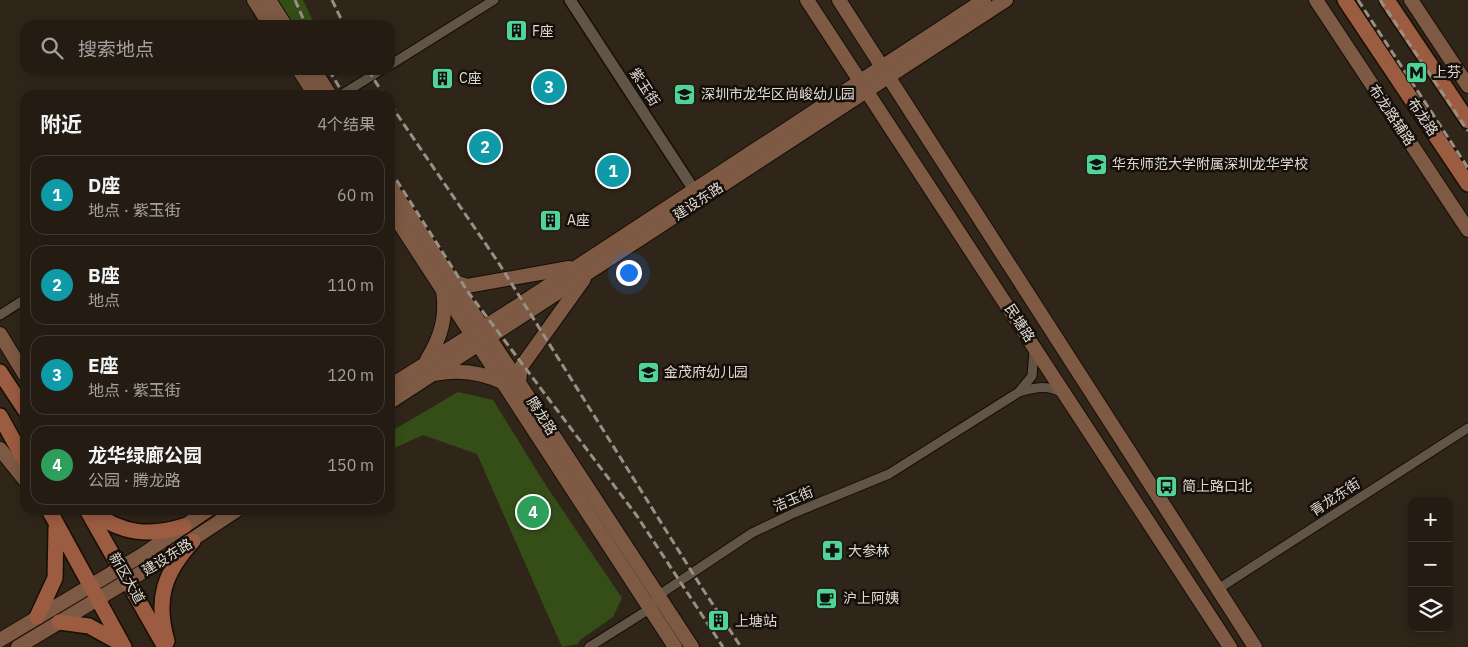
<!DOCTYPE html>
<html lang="zh">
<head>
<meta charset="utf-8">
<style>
	body { margin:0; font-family:"IBM Plex Sans","Noto Sans SC",sans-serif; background:#2c251c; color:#f1f3f6 }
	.controls { position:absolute; right:15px; bottom:15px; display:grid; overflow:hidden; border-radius:10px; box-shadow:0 2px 12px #0003 }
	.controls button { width:45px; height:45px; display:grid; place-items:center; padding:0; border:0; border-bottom:1px solid #413a33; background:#241c13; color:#f1f3f6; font:25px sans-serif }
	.you { position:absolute; left:628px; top:272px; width:18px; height:18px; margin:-12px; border:4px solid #fff; border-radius:50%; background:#1a73e8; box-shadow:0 0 0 8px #1a73e833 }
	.badge { display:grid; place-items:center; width:32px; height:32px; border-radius:50%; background:#ea580c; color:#fff; font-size:16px; font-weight:700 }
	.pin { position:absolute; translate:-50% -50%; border:2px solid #fff; box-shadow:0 1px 5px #0006 }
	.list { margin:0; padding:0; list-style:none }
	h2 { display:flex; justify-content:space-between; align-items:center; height:65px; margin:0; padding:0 20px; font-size:21px }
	h2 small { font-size:16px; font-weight:400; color:#a3a1a0 }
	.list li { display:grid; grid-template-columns:32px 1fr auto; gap:15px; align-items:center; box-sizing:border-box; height:80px; margin:0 10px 10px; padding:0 10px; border:1px solid #413a33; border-radius:15px }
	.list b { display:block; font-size:19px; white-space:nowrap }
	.list p { margin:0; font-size:16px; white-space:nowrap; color:#a3a1a0 }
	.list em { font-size:16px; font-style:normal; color:#a3a1a0 }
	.icon { flex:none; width:28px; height:28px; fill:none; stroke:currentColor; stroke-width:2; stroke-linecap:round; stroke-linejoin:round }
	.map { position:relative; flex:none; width:1468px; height:647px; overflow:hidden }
	.search { position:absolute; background:#241c13; box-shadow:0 2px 12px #0003; left:20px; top:20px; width:375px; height:55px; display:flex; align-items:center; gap:12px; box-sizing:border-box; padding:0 18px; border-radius:15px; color:#a3a1a0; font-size:19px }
	.panel { position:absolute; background:#241c13; box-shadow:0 2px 12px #0003; left:20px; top:90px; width:375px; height:425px; border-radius:15px }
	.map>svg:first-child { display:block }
</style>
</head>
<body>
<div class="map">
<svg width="1468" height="647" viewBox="0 0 1468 647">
	<rect width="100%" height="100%" fill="#302519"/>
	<g fill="#354e18">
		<polygon points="276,0 303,0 315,25 292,25"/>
		<polygon points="458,392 493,400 547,487 622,598 613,617 580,640 578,644 562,647 477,454 423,435 390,450 390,432"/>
	</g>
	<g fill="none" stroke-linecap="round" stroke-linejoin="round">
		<defs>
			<g id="minor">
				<polyline points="390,65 494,0"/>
				<polyline points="341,95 381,70"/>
				<polyline points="0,315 25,299"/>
				<path d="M1019,392C1034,388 1048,384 1062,393"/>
				<polyline points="1218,589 1468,428"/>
				<polyline points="589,647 651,608 659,595 752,533 794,513 889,474 1019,392 1032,376 1034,351"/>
			</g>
			<polyline id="tertiary" points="570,0 694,190"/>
			<g id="secondary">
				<polyline points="254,0 270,25"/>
				<polyline points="269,0 285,25"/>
				<polyline points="807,0 1230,647"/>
				<polyline points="839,0 1255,647"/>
				<polyline points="1316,0 1468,230"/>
				<polyline points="1411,0 1468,86"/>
				<polyline points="299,70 315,95"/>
				<polyline points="314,70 330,95"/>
				<polyline points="390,186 692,647"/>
				<polyline points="390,209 675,647"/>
				<polyline points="452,281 467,286 569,268"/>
				<polyline points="0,334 25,375"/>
				<path d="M427,360C441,337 447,317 443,290"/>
				<path d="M435,374C459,369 482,372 504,383"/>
				<polyline points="519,382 521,367 584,279"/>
				<polyline points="390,386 505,314 984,0"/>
				<polyline points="390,402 1006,0"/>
				<polyline points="0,449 25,480"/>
				<polyline points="0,640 142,555 208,510"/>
				<polyline points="18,647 149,568 237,510"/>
			</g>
			<g id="primary">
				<polyline points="1345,0 1468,184"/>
				<polyline points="1387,0 1468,121"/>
				<polyline points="0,372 25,410"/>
				<polyline points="0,416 25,461"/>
				<polyline points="49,510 124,647"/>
				<polyline points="87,510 165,647"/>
				<path d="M91,510C120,534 150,537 184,526"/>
				<polyline points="37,617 55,578 56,528"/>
				<polyline points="59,622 89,626 120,643"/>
				<path d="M167,641C155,599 164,573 193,541"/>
			</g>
		</defs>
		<use href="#minor" stroke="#170e04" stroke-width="11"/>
		<use href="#tertiary" stroke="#170e04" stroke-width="14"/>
		<use href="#secondary" stroke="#170e04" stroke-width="16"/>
		<use href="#primary" stroke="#170e04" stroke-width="18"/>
		<use href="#minor" stroke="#615547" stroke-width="9"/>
		<use href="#tertiary" stroke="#615547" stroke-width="11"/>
		<use href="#secondary" stroke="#7e5944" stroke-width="14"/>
		<use href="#primary" stroke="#9b5c41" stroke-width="15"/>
		<g stroke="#988f85" stroke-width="3" stroke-dasharray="8 4" stroke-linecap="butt">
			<polyline points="295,0 306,25"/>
			<polyline points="332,0 344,25"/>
			<polyline points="1358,0 1468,168"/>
			<polyline points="1380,0 1468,131"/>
			<polyline points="329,70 344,95"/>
			<polyline points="368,70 384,95"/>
			<polyline points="390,104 498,262 702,588 741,647"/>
			<polyline points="390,170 468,292 637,516 723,647"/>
		</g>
	</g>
	<defs>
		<symbol id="building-square" viewBox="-11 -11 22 22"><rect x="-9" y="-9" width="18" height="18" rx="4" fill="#52d397" stroke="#140f0a"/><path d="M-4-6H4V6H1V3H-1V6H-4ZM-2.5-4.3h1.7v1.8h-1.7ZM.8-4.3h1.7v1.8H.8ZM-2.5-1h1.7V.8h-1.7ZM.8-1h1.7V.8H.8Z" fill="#111"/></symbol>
		<symbol id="metro-square" viewBox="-11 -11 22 22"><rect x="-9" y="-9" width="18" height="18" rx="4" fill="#52d397" stroke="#140f0a"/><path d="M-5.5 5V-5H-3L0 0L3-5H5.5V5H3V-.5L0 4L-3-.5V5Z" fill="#111"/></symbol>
		<symbol id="school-square" viewBox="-11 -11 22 22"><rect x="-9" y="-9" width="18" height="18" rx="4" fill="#52d397" stroke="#140f0a"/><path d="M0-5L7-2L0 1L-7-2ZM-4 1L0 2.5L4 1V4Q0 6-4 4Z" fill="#111"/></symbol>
		<symbol id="bus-square" viewBox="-11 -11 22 22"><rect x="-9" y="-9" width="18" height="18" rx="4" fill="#52d397" stroke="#140f0a"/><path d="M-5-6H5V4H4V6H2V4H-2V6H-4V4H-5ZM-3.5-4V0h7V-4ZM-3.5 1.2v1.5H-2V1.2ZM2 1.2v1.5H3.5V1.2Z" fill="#111"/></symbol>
		<symbol id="pharmacy-square" viewBox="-11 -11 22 22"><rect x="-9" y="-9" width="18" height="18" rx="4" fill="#52d397" stroke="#140f0a"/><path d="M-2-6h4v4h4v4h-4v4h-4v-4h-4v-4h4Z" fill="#111"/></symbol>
		<symbol id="cafe-square" viewBox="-11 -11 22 22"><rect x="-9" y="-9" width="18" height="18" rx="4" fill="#52d397" stroke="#140f0a"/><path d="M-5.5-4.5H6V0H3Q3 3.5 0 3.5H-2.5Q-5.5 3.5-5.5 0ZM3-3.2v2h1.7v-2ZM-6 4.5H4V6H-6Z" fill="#111"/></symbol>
	</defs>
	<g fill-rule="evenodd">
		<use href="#building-square" x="504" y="18" width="25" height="25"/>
		<use href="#metro-square" x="1404" y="60" width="25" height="25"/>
		<use href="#building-square" x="430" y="66" width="25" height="25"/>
		<use href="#school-square" x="672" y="82" width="25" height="25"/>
		<use href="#school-square" x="1084" y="152" width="25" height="25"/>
		<use href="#building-square" x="538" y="208" width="25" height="25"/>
		<use href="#school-square" x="636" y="360" width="25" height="25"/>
		<use href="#bus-square" x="1154" y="474" width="25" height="25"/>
		<use href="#pharmacy-square" x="820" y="538" width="25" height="25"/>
		<use href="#cafe-square" x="814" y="586" width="25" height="25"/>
		<use href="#building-square" x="706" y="608" width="25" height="25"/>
	</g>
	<g text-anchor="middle" stroke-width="5" stroke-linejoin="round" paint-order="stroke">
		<g font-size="14" fill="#e0d9d0" stroke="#140f0a" text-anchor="start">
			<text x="532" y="36">F座</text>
			<text x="1433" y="77">上芬</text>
			<text x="459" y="83">C座</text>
			<text x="701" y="99">深圳市龙华区尚峻幼儿园</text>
			<text x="1112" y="169">华东师范大学附属深圳龙华学校</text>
			<text x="567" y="225">A座</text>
			<text x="664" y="377">金茂府幼儿园</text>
			<text x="1182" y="491">简上路口北</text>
			<text x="848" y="556">大参林</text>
			<text x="843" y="603">沪上阿姨</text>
			<text x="735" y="626">上塘站</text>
		</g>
		<g font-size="14" fill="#e0d9d0" stroke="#140f0a">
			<text transform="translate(645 87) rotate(57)" y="5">紫玉街</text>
			<text transform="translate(1392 115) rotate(56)" y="5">布龙路辅路</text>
			<text transform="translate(1423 117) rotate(56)" y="5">布龙路</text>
			<text transform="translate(698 201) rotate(-33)" y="5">建设东路</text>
			<text transform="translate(1020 323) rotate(57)" y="5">民塘路</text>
			<text transform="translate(542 416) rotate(57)" y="5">腾龙路</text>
			<text transform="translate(1335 497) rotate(-33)" y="5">青龙东街</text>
			<text transform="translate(793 499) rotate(-23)" y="5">洁玉街</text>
			<text transform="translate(167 557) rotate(-32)" y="5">建设东路</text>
			<text transform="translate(127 578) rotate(60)" y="5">新区大道</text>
		</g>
	</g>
</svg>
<div class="controls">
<button>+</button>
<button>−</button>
<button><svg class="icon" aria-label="layers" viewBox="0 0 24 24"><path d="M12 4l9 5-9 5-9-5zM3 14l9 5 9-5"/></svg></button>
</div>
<div class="you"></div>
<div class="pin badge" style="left:613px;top:171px;background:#0f9aa8">1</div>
<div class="pin badge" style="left:485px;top:147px;background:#0f9aa8">2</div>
<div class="pin badge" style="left:549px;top:87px;background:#0f9aa8">3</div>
<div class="pin badge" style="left:533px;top:512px;background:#2e9e5b">4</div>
<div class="search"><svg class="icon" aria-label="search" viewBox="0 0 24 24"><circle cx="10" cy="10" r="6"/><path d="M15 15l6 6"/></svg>搜索地点</div>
<section class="panel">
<h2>附近<small>4个结果</small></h2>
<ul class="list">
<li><span class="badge" style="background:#0f9aa8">1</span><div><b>D座</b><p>地点 · 紫玉街</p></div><em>60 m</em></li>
<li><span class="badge" style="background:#0f9aa8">2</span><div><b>B座</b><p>地点</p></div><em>110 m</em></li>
<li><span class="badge" style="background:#0f9aa8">3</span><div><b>E座</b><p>地点 · 紫玉街</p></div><em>120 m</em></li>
<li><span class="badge" style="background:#2e9e5b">4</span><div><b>龙华绿廊公园</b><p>公园 · 腾龙路</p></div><em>150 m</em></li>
</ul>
</section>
</div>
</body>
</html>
